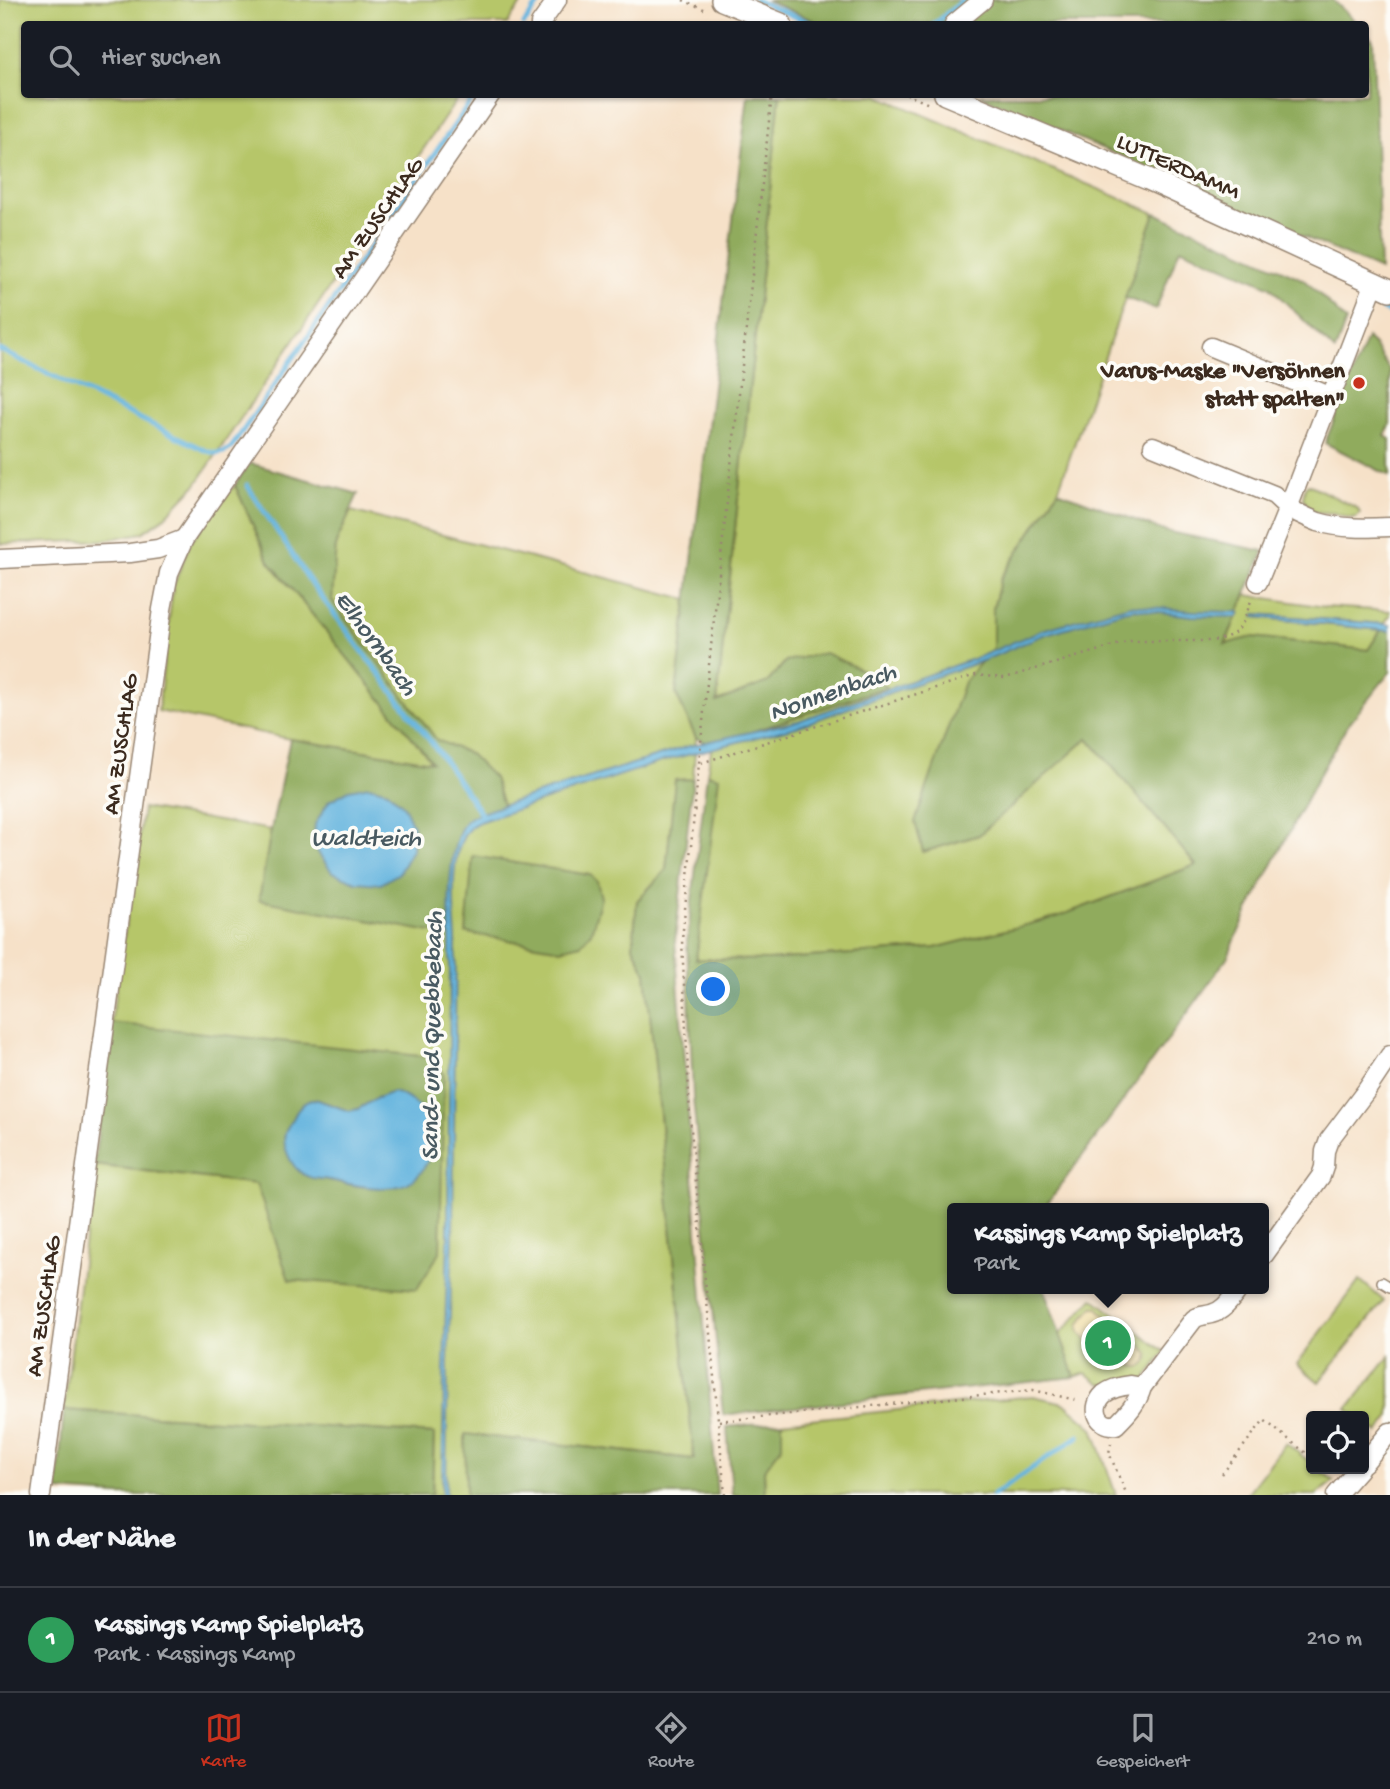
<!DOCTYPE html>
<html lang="de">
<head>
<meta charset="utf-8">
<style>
	body { margin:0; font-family:"Gochi Hand",sans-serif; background:#20242c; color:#f1f3f6 }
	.controls { position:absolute; right:21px; bottom:21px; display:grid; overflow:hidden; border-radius:7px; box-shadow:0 2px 5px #0004 }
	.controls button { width:63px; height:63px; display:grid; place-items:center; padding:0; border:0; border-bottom:2px solid #363941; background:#171b24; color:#f1f3f6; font:35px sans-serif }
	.you { position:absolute; left:714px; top:990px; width:24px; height:24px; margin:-18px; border:5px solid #fff; border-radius:50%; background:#1a73e8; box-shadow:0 0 0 10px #1a73e833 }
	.badge { display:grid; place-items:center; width:46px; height:46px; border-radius:50%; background:#c8321e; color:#fff; font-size:23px; font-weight:700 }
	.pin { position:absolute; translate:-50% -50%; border:4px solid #fff; box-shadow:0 2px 7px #0006 }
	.popup { position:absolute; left:947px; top:1203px; width:322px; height:91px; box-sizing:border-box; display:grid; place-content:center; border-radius:7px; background:#171b24; filter:drop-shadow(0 2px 5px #0005); font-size:23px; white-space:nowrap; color:#9ea1a6 }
	.popup b { font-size:26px; color:#f1f3f6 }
	.popup::after { content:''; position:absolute; left:50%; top:100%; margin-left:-14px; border:14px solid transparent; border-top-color:#171b24 }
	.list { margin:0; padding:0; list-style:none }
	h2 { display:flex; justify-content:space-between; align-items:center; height:91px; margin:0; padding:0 28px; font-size:30px }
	h2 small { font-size:23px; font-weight:400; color:#9ea1a6 }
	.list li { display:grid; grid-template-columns:46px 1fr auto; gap:21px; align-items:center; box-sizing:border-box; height:105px; padding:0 28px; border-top:2px solid #363941 }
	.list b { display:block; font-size:26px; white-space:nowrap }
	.list p { margin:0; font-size:23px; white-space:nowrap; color:#9ea1a6 }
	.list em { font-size:23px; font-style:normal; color:#9ea1a6 }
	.icon { flex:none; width:38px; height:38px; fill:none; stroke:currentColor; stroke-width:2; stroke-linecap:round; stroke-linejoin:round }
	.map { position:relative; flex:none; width:1390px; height:1495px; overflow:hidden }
	.search { position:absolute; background:#171b24; box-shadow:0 2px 5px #0004; left:21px; right:21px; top:21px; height:77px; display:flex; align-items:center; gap:18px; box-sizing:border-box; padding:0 24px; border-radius:7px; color:#9ea1a6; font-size:26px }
	.sheet { height:196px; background:#171b24 }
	nav { display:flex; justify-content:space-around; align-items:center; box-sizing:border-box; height:98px; border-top:2px solid #363941; background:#171b24; font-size:19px; color:#9ea1a6 }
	nav a { display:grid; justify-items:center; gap:4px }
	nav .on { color:#c8321e }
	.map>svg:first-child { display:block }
</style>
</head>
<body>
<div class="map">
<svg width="1390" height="1495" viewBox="0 0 1390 1495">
	<rect width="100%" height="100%" fill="#fdfcf7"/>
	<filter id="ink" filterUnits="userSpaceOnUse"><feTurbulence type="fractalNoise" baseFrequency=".0143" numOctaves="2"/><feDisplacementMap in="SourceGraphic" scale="14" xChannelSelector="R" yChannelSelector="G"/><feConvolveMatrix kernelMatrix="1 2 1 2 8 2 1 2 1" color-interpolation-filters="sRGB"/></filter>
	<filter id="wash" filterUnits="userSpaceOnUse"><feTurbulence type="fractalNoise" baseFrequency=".00686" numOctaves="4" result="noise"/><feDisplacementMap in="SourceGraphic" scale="28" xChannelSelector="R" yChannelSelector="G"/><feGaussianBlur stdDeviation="1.57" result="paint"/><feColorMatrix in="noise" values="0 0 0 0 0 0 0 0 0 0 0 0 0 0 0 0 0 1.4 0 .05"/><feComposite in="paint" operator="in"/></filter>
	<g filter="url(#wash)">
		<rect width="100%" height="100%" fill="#f6e1c8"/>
		<g fill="#b6c669" stroke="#787844" stroke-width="2">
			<polygon points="0,0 524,0 507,24 24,24 24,94 460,95 195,486 165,517 142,533 104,540 0,544"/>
			<polygon points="780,95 877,95 1155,213 1058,491 1001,578 993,609 993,648 964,682 923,852 979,835 1088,737 1196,865 1057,917 935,948 768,960 696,959 718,777 707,774 712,745 885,687 786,661 768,682 717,703"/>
			<polygon points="1308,484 1357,508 1360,513 1357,517 1351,518 1334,513 1315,512 1308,507 1303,497 1305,487"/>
			<polygon points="235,485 269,561 433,763 290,739 158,711 173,587 191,541"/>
			<polygon points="351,511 687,599 676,694 696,738 693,779 675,780 666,870 637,901 633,945 646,973 694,1459 466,1434 466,1495 432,1495 434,1434 64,1410 94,1165 257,1184 416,1289 111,1023 143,808 271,830 260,900 449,933 456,843 469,824 470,754 437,741 332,600 336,543"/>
			<polygon points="1246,595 1325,607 1390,611 1390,615 1384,624 1255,614 1255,617 1381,630 1368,650 1253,637 1225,645 1236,618 1238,617 1240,612 1238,612"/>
			<polygon points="1360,1280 1384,1301 1319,1382 1297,1364"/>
			<polygon points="1093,1298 1165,1352 1145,1380 1107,1385 1101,1384 1086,1373 1075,1377 1060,1334"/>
			<polygon points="1390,1356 1390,1416 1378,1433 1364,1422 1364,1416 1356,1416 1347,1409"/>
			<polygon points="1033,1396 1064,1403 1093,1428 1116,1495 765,1495 764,1470 782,1446 782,1422"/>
			<polygon points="1286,1443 1311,1463 1311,1469 1319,1469 1334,1481 1316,1495 1246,1495"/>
		</g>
		<g fill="#90ab5d" stroke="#666a3e" stroke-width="2" fill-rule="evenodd">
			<polygon points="766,0 1333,0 1358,24 821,24"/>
			<polygon points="1366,32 1373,40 1380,270 980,95 1366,94"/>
			<polygon points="748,95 780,95 717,702 768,682 786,661 825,653 875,676 886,687 712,745 696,738 676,694"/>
			<polygon points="1155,213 1305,280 1346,321 1335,351 1269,286 1180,248 1156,309 1125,298"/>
			<polygon points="1367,338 1375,347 1390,371 1390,425 1385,436 1390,439 1390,476 1325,443"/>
			<polygon points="249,463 358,494 336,543 332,600 437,740 470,754 494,778 505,811 469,824 456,843 449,933 431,932 259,900 271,830 290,739 432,762 269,561 235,485"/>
			<polygon points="1058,491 1164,531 1264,551 1225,644 1253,637 1368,650 1381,630 1390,631 1390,672 1347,726 1318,777 1247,913 1228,956 1203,992 1044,1208 952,1208 952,1289 1044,1289 1075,1377 723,1415 693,1098 687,942 707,774 719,777 696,959 768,960 935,948 1057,917 1196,865 1088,738 979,835 923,852 915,822 964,682 993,648 993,609 1001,578"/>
			<polygon points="693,779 675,941 717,1495 466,1495 465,1434 694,1459 646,973 633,946 637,901 666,870 675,780"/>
			<polygon points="473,856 590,875 597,881 601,898 591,933 581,944 561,949 466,933"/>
			<path d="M111,1023L430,1057L444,1073L440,1252L417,1289L289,1280L256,1184L94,1165ZM377,1098L359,1186L327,1180L315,1099L349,1111L358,1109Z"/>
			<polygon points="64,1410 434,1434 432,1495 119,1495 57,1491"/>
			<polygon points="782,1422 782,1446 764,1470 765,1495 732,1495 727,1427"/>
		</g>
		<g fill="#eeda9e" stroke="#94825e" stroke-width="2">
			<path d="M1093,1307H1097C1106,1316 1120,1329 1108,1340C1105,1343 1101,1346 1098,1345C1090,1345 1078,1334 1079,1326C1081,1319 1089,1312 1093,1307Z"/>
			<path d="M1121,1337L1127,1341L1126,1345L1127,1347H1130L1134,1343L1142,1346L1149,1353C1145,1380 1124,1361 1113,1350V1347Z"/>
		</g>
		<g fill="#63b4de" stroke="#4f6f7e" stroke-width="2">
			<path d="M1130,605L1193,611L1240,612L1238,617L1192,616L1134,609L1124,611L1043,635L985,660L892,692L797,727L664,761L479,822C446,835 454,909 456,938L453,1237L448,1362L446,1495H442L444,1366L448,1238L450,941C449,912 446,835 470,817L515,801L689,746L798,721L981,656L1042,630Z"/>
			<polygon points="1255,614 1384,624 1390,625 1390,631 1254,617"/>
			<polygon points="369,786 388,791 404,806 413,826 412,850 399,873 381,884 356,882 332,872 317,851 314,839 315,824 329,801 349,790"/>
			<path d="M393,1092C412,1097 428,1113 431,1132C432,1137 431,1144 431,1148C430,1159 422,1174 413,1180C393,1195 351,1185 329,1180C319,1178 309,1180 300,1172C290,1164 282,1145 285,1133C286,1129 290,1123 293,1119C298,1109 302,1099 315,1099L349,1111L358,1109L377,1098Z"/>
		</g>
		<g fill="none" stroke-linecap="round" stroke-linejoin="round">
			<g stroke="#63b4de" stroke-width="5">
				<polyline points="755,0 813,24"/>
				<polyline points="524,24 541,0"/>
				<polyline points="934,24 963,0"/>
				<polyline points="1383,309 1390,313"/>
				<path d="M0,350L198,447C212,453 218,457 231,448L476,94"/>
				<polyline points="247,485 311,583 440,754 483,817"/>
				<polyline points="993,1495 1079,1436"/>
			</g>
		</g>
	</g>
	<g filter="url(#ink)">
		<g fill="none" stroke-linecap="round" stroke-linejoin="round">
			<defs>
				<polyline id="service" points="1382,1282 1390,1287"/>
				<g id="minor">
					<polyline points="540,24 557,0"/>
					<polyline points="954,24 983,0"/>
					<polyline points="1211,347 1332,397"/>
					<polyline points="1153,446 1274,495 1288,508 1375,282"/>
					<polyline points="0,559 130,553 158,549 184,539"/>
					<path d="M1258,582L1288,508C1298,513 1308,518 1318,522C1342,529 1366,528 1390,527"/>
					<polyline points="1264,1255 1321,1176 1324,1167 1325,1151 1329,1140 1366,1091 1390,1055"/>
					<path d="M1131,1385L1142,1387C1138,1403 1127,1414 1116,1425C1097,1427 1090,1407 1104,1394C1112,1388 1121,1386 1131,1385Z"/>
					<path d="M1142,1387L1194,1319C1200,1315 1204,1316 1211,1314C1224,1311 1231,1299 1239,1289"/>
					<polyline points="1364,1463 1390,1432"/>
					<polyline points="41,1495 162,609 169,573 184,539 491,94"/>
					<polyline points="1336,1495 1359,1469"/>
				</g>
				<g id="tertiary">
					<polyline points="722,0 781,24"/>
					<polyline points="945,94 1148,179 1390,290"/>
				</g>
			</defs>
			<use href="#service" stroke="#988673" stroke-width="12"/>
			<use href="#minor" stroke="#988673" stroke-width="21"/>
			<use href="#tertiary" stroke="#988673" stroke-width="24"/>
			<g stroke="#988673" stroke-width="2.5" stroke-dasharray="2 5" stroke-linecap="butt">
				<polyline points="683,0 706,10"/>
				<polyline points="906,94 929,104"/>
				<path d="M701,763L976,675L1005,678L1130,641H1212C1243,635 1242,625 1252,598"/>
				<polyline points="719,1421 1033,1390 1080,1401"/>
				<polyline points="1111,1443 1109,1453 1127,1495"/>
				<polyline points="1222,1474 1264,1420 1311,1457"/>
				<polyline points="725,1495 690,1118 682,940 705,701 772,94"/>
			</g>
			<use href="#service" stroke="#fff" stroke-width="9"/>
			<use href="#minor" stroke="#fff" stroke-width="18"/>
			<use href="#tertiary" stroke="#fff" stroke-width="21"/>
		</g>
	</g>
	<circle fill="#c8321e" stroke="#fdfcf7" stroke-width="2.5" cx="1359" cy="383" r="7"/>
	<g text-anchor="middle" stroke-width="7" stroke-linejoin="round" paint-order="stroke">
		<g font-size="24" fill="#3b2a1e" stroke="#fdfcf7">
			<text transform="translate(1179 165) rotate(24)" y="8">LUTTERDAMM</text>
			<text transform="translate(376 217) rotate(-55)" y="8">AM ZUSCHLAG</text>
			<text transform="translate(119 744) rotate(-82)" y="8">AM ZUSCHLAG</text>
			<text transform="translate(42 1306) rotate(-82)" y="8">AM ZUSCHLAG</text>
		</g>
		<g font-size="24" font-weight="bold" fill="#3b2a1e" stroke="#fdfcf7" text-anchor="end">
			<text x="1345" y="377">Varus-Maske "Versöhnen<tspan x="1345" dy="28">statt spalten"</tspan></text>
		</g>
		<g font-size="26" font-style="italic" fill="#495a61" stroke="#fdfcf7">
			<text transform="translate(378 642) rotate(54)" y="9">Elhornbach</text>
			<text transform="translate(832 690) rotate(-19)" y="9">Nonnenbach</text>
			<text x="366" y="845">Waldteich</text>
			<text transform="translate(430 1036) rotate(-89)" y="9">Sand- und Quebbebach</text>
		</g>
	</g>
</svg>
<div class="controls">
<button><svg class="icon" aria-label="locate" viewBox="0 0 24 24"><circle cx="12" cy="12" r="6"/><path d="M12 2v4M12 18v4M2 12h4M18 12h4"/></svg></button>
</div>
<div class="you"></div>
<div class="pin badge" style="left:1108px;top:1343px;background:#2e9e5b">1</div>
<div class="popup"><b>Kassings Kamp Spielplatz</b>Park</div>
<div class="search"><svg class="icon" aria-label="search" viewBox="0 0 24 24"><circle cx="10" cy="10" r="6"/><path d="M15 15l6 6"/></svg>Hier suchen</div>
</div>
<section class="sheet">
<h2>In der Nähe<small></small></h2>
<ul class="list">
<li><span class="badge" style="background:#2e9e5b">1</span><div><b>Kassings Kamp Spielplatz</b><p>Park · Kassings Kamp</p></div><em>210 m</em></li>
</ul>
</section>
<nav>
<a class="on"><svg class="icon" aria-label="map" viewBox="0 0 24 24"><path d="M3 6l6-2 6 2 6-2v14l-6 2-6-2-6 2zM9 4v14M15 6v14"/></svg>Karte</a>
<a><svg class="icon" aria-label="directions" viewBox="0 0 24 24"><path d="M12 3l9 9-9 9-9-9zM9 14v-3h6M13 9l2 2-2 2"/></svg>Route</a>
<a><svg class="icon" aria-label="saved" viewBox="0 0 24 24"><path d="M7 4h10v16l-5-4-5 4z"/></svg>Gespeichert</a>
</nav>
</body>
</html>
